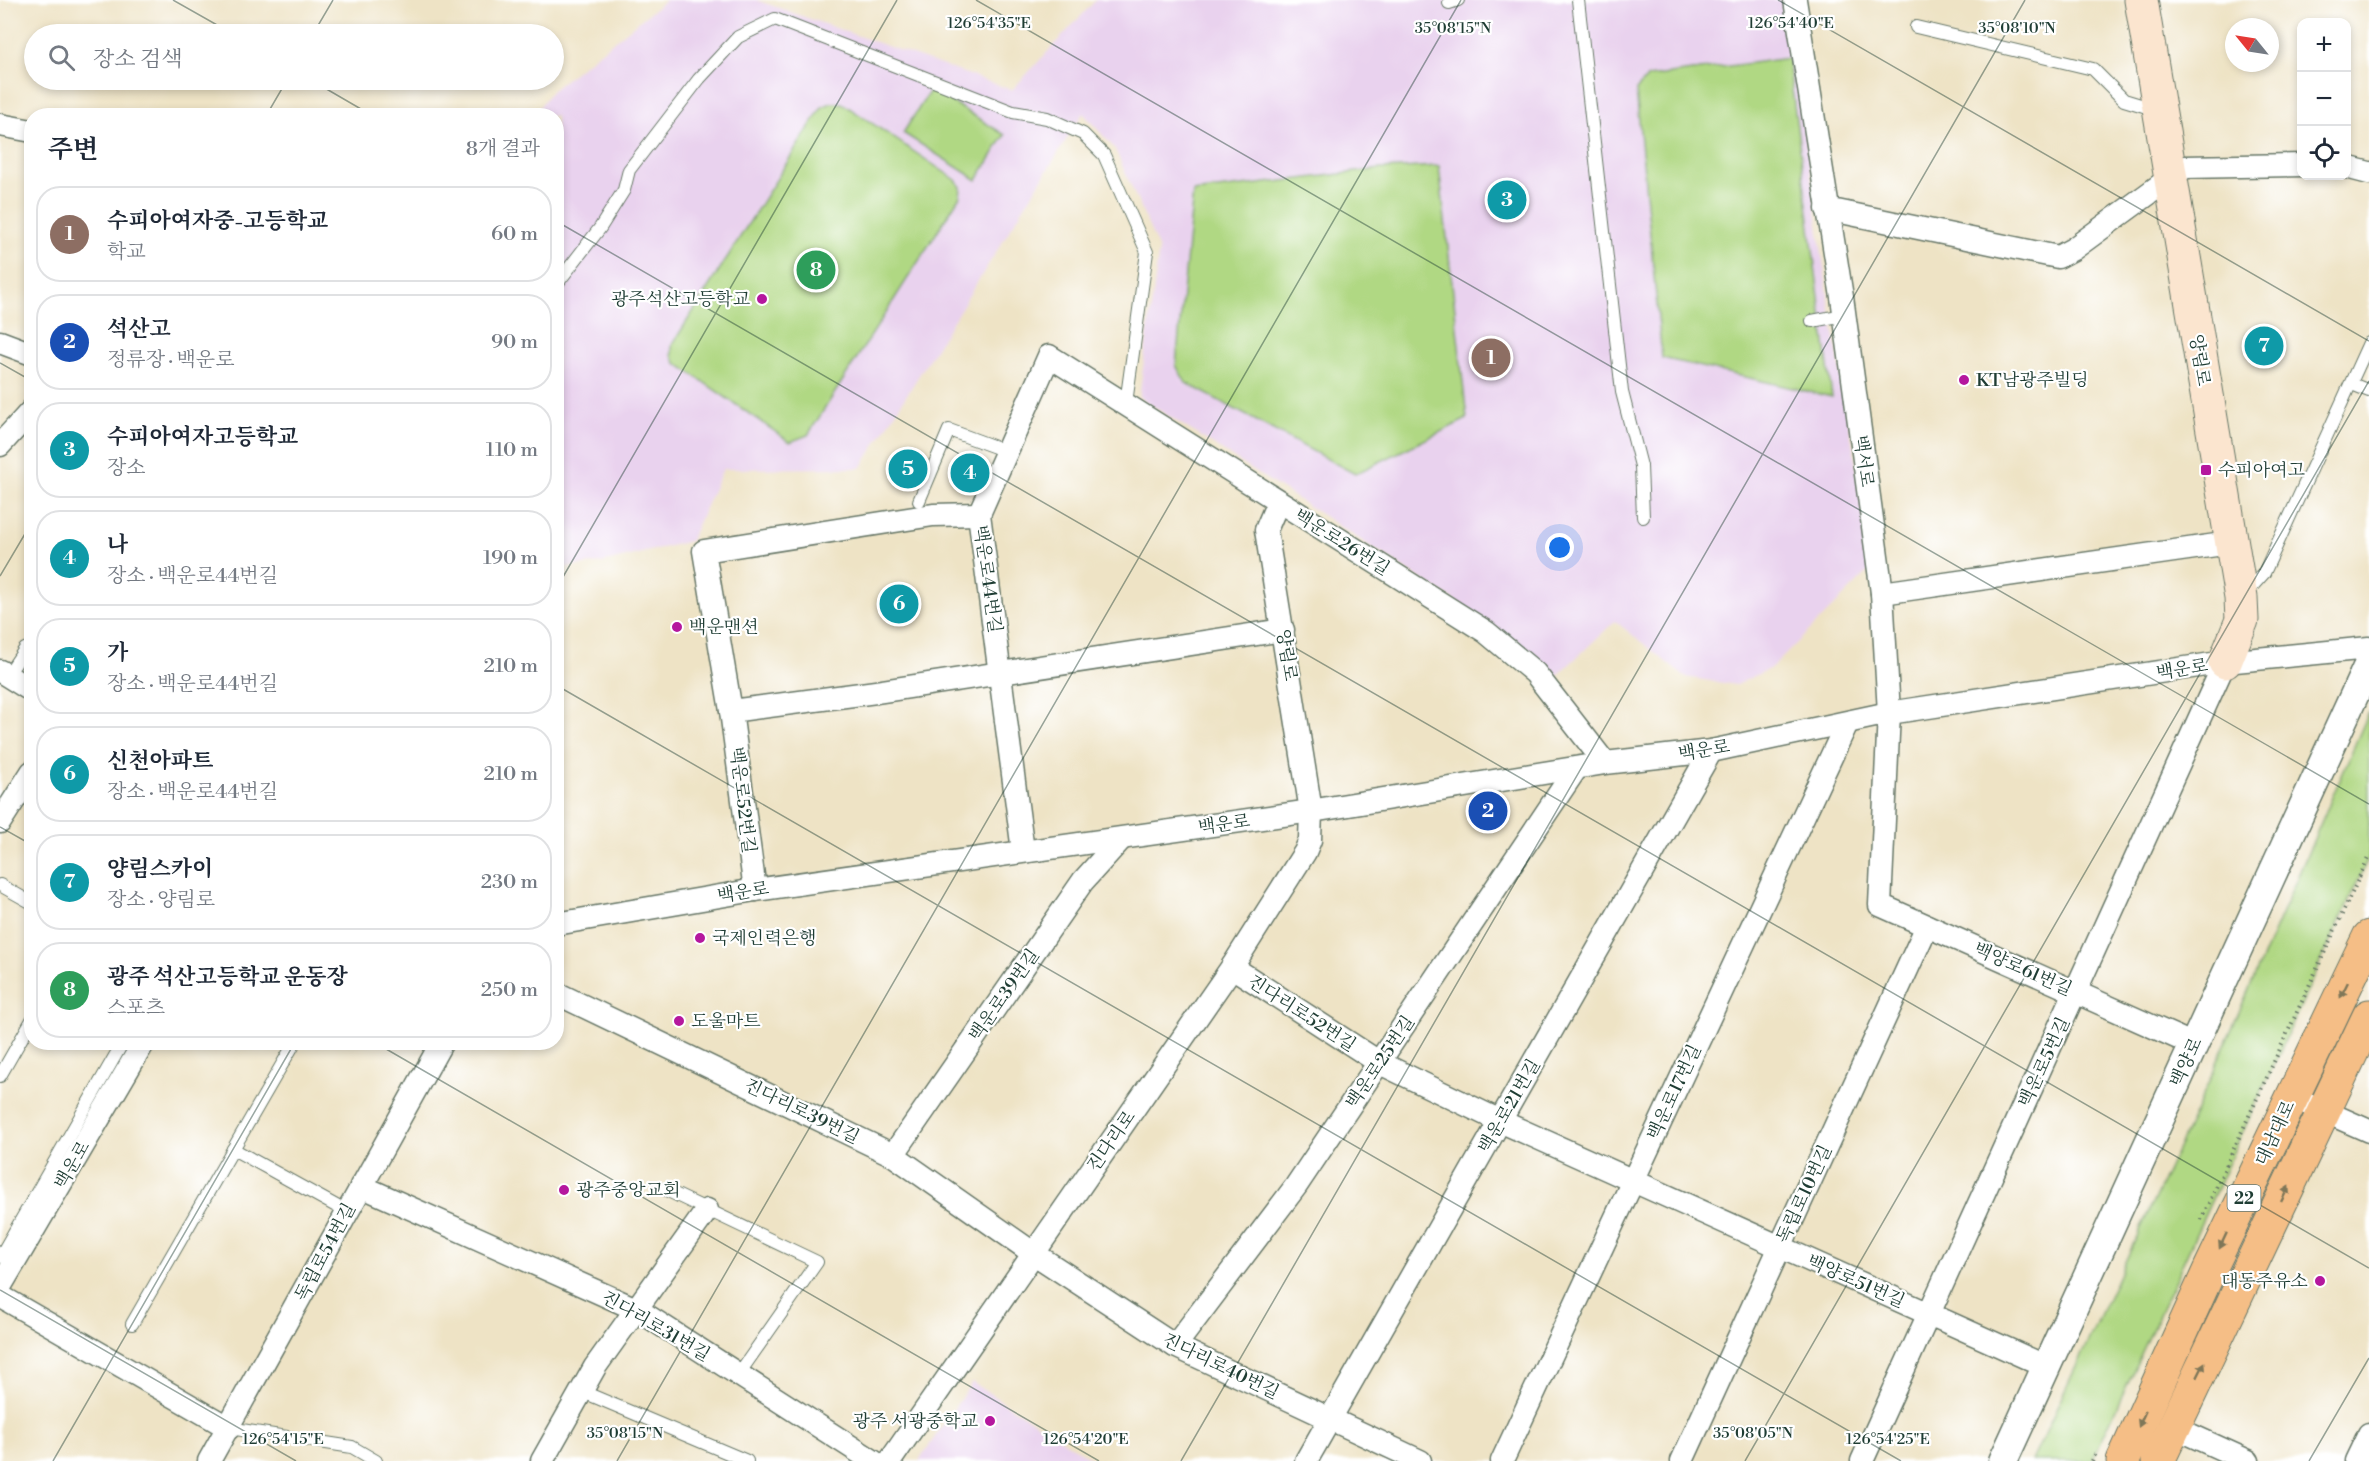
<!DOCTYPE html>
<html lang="ko">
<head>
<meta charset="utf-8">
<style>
	body { margin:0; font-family:"Libre Bodoni","Noto Serif KR",serif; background:#f2f2f3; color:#1f2937 }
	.controls { position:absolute; right:18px; top:18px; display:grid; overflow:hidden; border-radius:12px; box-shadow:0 3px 9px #0003 }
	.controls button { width:54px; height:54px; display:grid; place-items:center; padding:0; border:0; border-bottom:2px solid #e0e1e3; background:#fff; color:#1f2937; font:30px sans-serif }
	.compass { position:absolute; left:2225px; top:18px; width:54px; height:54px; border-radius:50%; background:#fff; box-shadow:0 3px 9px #0003; rotate:300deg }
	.you { position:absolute; left:1560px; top:548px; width:21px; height:21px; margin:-15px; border:4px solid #fff; border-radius:50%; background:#1a73e8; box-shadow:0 0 0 9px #1a73e833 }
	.badge { display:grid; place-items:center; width:39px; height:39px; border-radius:50%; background:#b5179e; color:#fff; font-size:20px; font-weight:700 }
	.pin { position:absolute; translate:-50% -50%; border:3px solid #fff; box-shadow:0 2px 6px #0006 }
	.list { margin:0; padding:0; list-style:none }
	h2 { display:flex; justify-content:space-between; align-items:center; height:78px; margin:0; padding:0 24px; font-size:26px }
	h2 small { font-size:20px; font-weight:400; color:#747a83 }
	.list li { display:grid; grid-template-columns:39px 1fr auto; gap:18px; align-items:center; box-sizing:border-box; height:96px; margin:0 12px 12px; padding:0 12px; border:2px solid #e0e1e3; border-radius:24px }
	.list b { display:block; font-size:22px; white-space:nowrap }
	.list p { margin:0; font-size:20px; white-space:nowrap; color:#747a83 }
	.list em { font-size:20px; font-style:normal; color:#747a83 }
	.icon { flex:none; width:33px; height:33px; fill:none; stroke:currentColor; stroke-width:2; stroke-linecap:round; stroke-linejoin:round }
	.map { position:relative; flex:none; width:2369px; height:1461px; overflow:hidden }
	.search { position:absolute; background:#fff; box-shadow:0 3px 9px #0003; left:24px; top:24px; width:540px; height:66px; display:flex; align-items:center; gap:15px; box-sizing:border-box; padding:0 21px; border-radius:33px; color:#747a83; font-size:22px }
	.panel { position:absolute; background:#fff; box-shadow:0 3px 9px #0003; left:24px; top:108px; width:540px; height:942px; border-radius:24px }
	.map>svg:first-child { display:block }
</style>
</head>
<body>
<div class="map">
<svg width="2369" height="1461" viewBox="0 0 2369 1461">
	<rect width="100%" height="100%" fill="#fff"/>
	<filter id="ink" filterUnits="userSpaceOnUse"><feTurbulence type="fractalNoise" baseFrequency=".0167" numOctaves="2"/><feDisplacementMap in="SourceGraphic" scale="12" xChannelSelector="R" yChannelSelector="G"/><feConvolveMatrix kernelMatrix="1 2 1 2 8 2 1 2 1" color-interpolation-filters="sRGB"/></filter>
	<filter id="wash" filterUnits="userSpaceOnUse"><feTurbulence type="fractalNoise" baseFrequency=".008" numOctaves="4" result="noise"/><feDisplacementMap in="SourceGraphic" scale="24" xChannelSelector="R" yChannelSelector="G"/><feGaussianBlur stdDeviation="1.35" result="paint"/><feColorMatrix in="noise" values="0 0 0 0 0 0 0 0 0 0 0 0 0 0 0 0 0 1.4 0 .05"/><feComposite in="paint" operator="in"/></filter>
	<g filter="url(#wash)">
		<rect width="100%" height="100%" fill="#eee3c5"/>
		<g fill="#e9d2ee">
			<polygon points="666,0 756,0 1012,90 1096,0 1786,0 1829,303 1873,567 1773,667 1736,685 1685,677 1615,621 1555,678 1491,624 1139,397 1159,250 1115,149 1083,113 861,468 723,469 690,541 601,563 557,568 556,116 533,116 551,91"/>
			<polygon points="972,1382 1095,1461 919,1461"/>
		</g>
		<g fill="#b0d883" stroke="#688a5c" stroke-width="1.5">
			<polygon points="1788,58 1832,397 1662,358 1636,90 1648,77"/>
			<polygon points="931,89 1005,135 977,180 903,133"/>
			<polygon points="831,103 842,103 956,180 961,187 960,196 808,435 790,442 676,363 672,355 672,345 822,107"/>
			<polygon points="1439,166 1467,419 1355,474 1186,383 1176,365 1193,192 1381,169"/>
			<polygon points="2369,712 2369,857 2092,1461 2032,1461 2203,1095"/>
		</g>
	</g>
	<g filter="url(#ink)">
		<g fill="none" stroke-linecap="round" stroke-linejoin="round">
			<defs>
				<g id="service">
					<polyline points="1578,0 1622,392 1641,466 1643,517"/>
					<polyline points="1449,3 1458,0"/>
					<polyline points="1916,27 2093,69 2124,100 2157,110"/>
					<polyline points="556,285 600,228 624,190 629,170 699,79 738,37 775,19 1013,112 1047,118 1083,134 1104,155 1147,252 1126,403"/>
					<polyline points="1812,321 1844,315"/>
					<polyline points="2352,384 2369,391"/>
					<polyline points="919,501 949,430 1006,451"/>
					<polyline points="2245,594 2264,573 2369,343"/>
					<polyline points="7,676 25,649 32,646"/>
					<polyline points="0,885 32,903"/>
					<polyline points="0,1076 32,1020"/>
					<polyline points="233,1149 347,1212"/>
					<polyline points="664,1189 817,1262 738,1375"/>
					<polyline points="0,1257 123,1042"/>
					<polyline points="132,1324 295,1042"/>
					<polyline points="581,1391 747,1461"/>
					<polyline points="229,1428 352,1447 376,1461"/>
				</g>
				<g id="minor">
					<polyline points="1795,0 1842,297 1882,593 1889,713 1880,905 2194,1045"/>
					<polyline points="0,125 32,131"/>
					<polyline points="2346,167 2369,173"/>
					<polyline points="1827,209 2058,257 2073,249 2185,167 2302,165"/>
					<polyline points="0,342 32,354"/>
					<polyline points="0,445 32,410"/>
					<polyline points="1882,593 2230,543"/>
					<polyline points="0,671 32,691"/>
					<polyline points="731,711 876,692 1283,630"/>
					<polyline points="0,822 32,772"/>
					<polyline points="1023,851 979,514 1049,356 1486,632 1535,673 1605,763"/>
					<polyline points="755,890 731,711 704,551 933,515 979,514"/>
					<polyline points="556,924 755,890 1311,811 1605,763 1711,751 1889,713 2225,662 2369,648"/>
					<polyline points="1232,967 1380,1063 1500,1121 2047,1367"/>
					<polyline points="556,993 893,1155 1033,1253 1175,1346 1420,1461"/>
					<polyline points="2292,1097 2369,1131"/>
					<polyline points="893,1155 1083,881 1121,839"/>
					<polyline points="361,1186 638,1310 873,1461"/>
					<polyline points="0,1287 144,1042"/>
					<polyline points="0,1296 229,1428"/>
					<polyline points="1175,1346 1296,1186 1575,770"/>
					<polyline points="2173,1427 2248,1461"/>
					<polyline points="209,1461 442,1042"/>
					<polyline points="542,1461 595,1367 707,1210"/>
					<polyline points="890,1461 1232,967 1305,852 1310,840 1311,811 1266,530 1278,502"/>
					<polyline points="1306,1461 1711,751"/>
					<polyline points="1502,1461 1847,723"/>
					<polyline points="1682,1461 1927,926"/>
					<polyline points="1862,1461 2225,662"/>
					<polyline points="2356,1461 2369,1434"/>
				</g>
				<polyline id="tertiary" points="2003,1461 2369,663"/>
				<polyline id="secondary" points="2141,0 2241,598 2242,620 2225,662"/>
				<g id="primary">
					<polyline points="2123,1461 2210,1269 2369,937"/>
					<polyline points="2158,1461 2369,1016"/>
				</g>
			</defs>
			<use href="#service" stroke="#677767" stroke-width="14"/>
			<use href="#minor" stroke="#677767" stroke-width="25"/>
			<use href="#tertiary" stroke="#677767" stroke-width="31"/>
			<use href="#secondary" stroke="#677767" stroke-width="35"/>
			<use href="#primary" stroke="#677767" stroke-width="35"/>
			<g stroke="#677767" stroke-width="4" stroke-dasharray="1.5 4.5" stroke-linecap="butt">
				<polyline points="2201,1220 2369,856"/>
				<polyline points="2092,1461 2097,1451"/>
			</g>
			<use href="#service" stroke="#fff" stroke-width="12"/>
			<use href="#minor" stroke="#fff" stroke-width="22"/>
			<use href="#tertiary" stroke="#fff" stroke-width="28"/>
			<use href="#secondary" stroke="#fbe5cf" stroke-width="33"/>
			<use href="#primary" stroke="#f5be86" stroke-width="33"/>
		</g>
		<defs><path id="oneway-solid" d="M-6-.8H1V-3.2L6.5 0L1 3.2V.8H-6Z" transform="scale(1.5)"/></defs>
		<g fill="#7f7759">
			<use href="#oneway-solid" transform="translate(2344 990) rotate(116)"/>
			<use href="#oneway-solid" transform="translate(2285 1194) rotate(-64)"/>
			<use href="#oneway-solid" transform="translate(2223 1241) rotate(115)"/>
			<use href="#oneway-solid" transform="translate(2201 1370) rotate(-64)"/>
			<use href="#oneway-solid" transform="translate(2142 1419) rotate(114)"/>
		</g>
	</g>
	<path fill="none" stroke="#1f3d34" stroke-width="1.5" stroke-opacity="0.45" d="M173,0L233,34M976,0L2369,804M1778,0L2369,341M313,34L333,0M311,80L373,116M266,116L287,80M556,221L2369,1268M0,363L32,381M0,576L32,522M556,589L897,0M556,685L1901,1461M0,827L32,845M374,1042L1099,1461M0,1290L296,1461M53,1461L295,1042M617,1461L1461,0M1181,1461L2025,0M1745,1461L2369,381M2309,1461L2369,1358"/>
	<g fill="#b5179e" stroke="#fff" stroke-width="2">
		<circle cx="762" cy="299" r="6"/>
		<circle cx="1964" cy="380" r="6"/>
		<rect x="2200" y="464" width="12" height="12" rx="3"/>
		<circle cx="677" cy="627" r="6"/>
		<circle cx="700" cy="938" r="6"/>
		<circle cx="679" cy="1021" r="6"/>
		<circle cx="564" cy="1190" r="6"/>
		<circle cx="2320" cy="1281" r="6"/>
		<circle cx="990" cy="1421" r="6"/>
	</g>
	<g text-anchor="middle" stroke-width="4.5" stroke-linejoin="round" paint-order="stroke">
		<rect fill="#fff" stroke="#627771" stroke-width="1.5" x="2227.5" y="1185" width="33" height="26" rx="4.5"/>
		<g font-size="16" font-weight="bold" fill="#1f3d34">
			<text x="2244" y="1204">22</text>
		</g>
		<g font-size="18" fill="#1f3d34" stroke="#fff" text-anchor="start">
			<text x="750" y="305" text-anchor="end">광주석산고등학교</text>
			<text x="1976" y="386">KT남광주빌딩</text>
			<text x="2218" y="476">수피아여고</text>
			<text x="689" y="633">백운맨션</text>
			<text x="712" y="944">국제인력은행</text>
			<text x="691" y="1027">도울마트</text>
			<text x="576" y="1196">광주중앙교회</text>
			<text x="2308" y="1287" text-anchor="end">대동주유소</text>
			<text x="978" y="1427" text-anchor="end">광주 서광중학교</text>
		</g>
		<g font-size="18" fill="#1f3d34" stroke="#fff">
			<text transform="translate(2200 360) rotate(81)" y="6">양림로</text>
			<text transform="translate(1864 461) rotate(82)" y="6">백서로</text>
			<text transform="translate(1342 542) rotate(32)" y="6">백운로26번길</text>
			<text transform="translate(988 579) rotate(82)" y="6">백운로44번길</text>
			<text transform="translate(1287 655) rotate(81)" y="6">양림로</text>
			<text transform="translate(2182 669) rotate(-9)" y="6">백운로</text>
			<text transform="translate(1704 750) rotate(-9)" y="6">백운로</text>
			<text transform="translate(743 800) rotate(83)" y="6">백운로52번길</text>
			<text transform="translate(1224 824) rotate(-8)" y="6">백운로</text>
			<text transform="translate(743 892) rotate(-9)" y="6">백운로</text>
			<text transform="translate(2023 969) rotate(24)" y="6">백양로61번길</text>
			<text transform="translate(1004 995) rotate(-55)" y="6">백운로39번길</text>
			<text transform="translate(1302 1013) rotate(33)" y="6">진다리로52번길</text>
			<text transform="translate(1380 1062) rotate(-56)" y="6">백운로25번길</text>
			<text transform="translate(2044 1062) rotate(-65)" y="6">백운로5번길</text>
			<text transform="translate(2186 1062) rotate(-65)" y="6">백양로</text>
			<text transform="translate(1674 1092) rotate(-65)" y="6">백운로17번길</text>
			<text transform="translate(1509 1106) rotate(-60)" y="6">백운로21번길</text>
			<text transform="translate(802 1111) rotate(26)" y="6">진다리로39번길</text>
			<text transform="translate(2275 1133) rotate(-65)" y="6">대남대로</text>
			<text transform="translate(1111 1141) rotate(-55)" y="6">진다리로</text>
			<text transform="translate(72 1165) rotate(-60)" y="6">백운로</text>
			<text transform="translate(1804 1194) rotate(-65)" y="6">독립로10번길</text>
			<text transform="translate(325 1252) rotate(-62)" y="6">독립로54번길</text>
			<text transform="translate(1856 1281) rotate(24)" y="6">백양로51번길</text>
			<text transform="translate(656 1326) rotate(30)" y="6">진다리로31번길</text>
			<text transform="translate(1221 1366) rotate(26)" y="6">진다리로40번길</text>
		</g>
	</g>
	<g font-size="15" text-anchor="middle" fill="#1f3d34" stroke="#fff" stroke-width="4.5" stroke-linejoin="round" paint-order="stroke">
		<text x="989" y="28">126°54'35"E</text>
		<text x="1791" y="28">126°54'40"E</text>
		<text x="1453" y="33">35°08'15"N</text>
		<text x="2017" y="33">35°08'10"N</text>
		<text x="625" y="1438">35°08'15"N</text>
		<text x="1753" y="1438">35°08'05"N</text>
		<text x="283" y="1444">126°54'15"E</text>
		<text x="1086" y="1444">126°54'20"E</text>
		<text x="1888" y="1444">126°54'25"E</text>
	</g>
</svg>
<div class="controls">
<button>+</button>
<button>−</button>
<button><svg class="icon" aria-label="locate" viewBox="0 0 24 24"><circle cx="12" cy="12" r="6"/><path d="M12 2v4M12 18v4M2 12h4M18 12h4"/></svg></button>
</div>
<svg class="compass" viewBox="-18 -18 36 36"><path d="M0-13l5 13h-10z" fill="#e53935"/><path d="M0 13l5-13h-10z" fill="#747a83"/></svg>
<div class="you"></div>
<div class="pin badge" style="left:1491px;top:358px;background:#8d6e63">1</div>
<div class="pin badge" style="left:1488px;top:811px;background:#1a4fb4">2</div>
<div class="pin badge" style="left:1507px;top:200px;background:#0f9aa8">3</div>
<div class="pin badge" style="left:970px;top:473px;background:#0f9aa8">4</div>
<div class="pin badge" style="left:908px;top:469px;background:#0f9aa8">5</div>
<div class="pin badge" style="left:899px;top:604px;background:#0f9aa8">6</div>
<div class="pin badge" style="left:2264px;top:346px;background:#0f9aa8">7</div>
<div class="pin badge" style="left:816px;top:270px;background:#2e9e5b">8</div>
<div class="search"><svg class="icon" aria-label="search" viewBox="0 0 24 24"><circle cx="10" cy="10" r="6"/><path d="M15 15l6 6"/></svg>장소 검색</div>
<section class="panel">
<h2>주변<small>8개 결과</small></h2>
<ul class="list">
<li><span class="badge" style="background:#8d6e63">1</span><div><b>수피아여자중-고등학교</b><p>학교</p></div><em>60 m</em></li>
<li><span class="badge" style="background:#1a4fb4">2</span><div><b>석산고</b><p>정류장 · 백운로</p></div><em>90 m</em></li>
<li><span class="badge" style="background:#0f9aa8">3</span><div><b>수피아여자고등학교</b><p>장소</p></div><em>110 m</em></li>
<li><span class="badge" style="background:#0f9aa8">4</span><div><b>나</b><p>장소 · 백운로44번길</p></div><em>190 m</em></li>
<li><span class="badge" style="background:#0f9aa8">5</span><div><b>가</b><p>장소 · 백운로44번길</p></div><em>210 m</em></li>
<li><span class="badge" style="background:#0f9aa8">6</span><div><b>신천아파트</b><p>장소 · 백운로44번길</p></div><em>210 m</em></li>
<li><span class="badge" style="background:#0f9aa8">7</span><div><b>양림스카이</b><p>장소 · 양림로</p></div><em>230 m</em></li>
<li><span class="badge" style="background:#2e9e5b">8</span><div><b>광주 석산고등학교 운동장</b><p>스포츠</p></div><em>250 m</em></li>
</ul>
</section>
</div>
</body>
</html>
